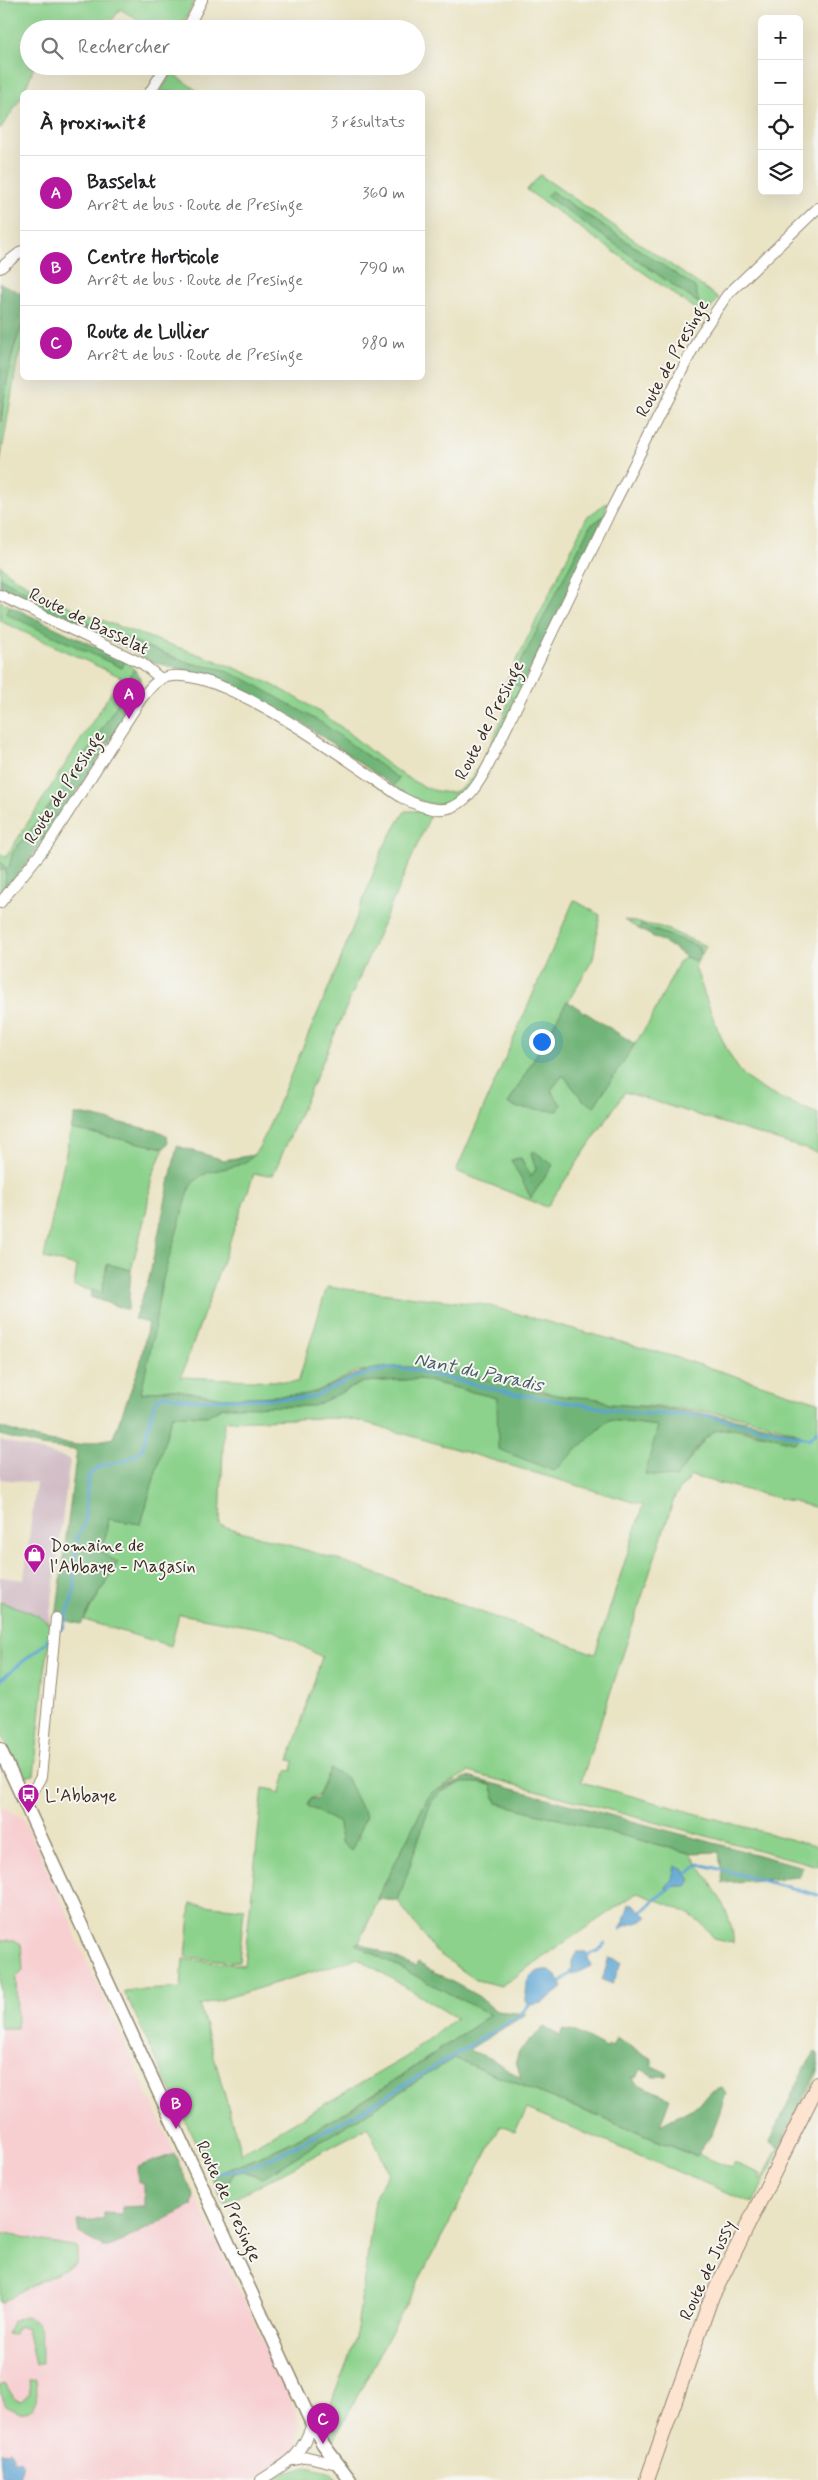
<!DOCTYPE html>
<html lang="fr">
<head>
<meta charset="utf-8">
<style>
	body { margin:0; font-family:Mynerve,sans-serif; background:#f6f6f6; color:#202124 }
	.controls { position:absolute; right:15px; top:15px; display:grid; overflow:hidden; border-radius:8px; box-shadow:0 5px 20px #0002 }
	.controls button { width:45px; height:45px; display:grid; place-items:center; padding:0; border:0; border-bottom:1px solid #e0e0e0; background:#fff; color:#202124; font:25px sans-serif }
	.you { position:absolute; left:541px; top:1041px; width:18px; height:18px; margin:-12px; border:4px solid #fff; border-radius:50%; background:#1a73e8; box-shadow:0 0 0 8px #1a73e833 }
	.badge { display:grid; place-items:center; width:32px; height:32px; border-radius:50%; background:#b5179e; color:#fff; font-size:16px; font-weight:700 }
	.pin { position:absolute; translate:-50% -41px; filter:drop-shadow(0 1px 2px #0008) }
	.pin::after { content:''; position:absolute; top:26px; width:18px; height:15px; background:inherit; clip-path:polygon(0 0,100% 0,50% 100%) }
	.list { margin:0; padding:0; list-style:none }
	h2 { display:flex; justify-content:space-between; align-items:center; height:65px; margin:0; padding:0 20px; font-size:21px }
	h2 small { font-size:16px; font-weight:400; color:#757577 }
	.list li { display:grid; grid-template-columns:32px 1fr auto; gap:15px; align-items:center; box-sizing:border-box; height:75px; padding:0 20px; border-top:1px solid #e0e0e0 }
	.list b { display:block; font-size:19px; white-space:nowrap }
	.list p { margin:0; font-size:16px; white-space:nowrap; color:#757577 }
	.list em { font-size:16px; font-style:normal; color:#757577 }
	.icon { flex:none; width:28px; height:28px; fill:none; stroke:currentColor; stroke-width:2; stroke-linecap:round; stroke-linejoin:round }
	.map { position:relative; flex:none; width:818px; height:2480px; overflow:hidden }
	.search { position:absolute; background:#fff; box-shadow:0 5px 20px #0002; left:20px; top:20px; width:405px; height:55px; display:flex; align-items:center; gap:12px; box-sizing:border-box; padding:0 18px; border-radius:28px; color:#757577; font-size:19px }
	.panel { position:absolute; background:#fff; box-shadow:0 5px 20px #0002; left:20px; top:90px; width:405px; height:290px; border-radius:8px }
	.map>svg:first-child { display:block }
</style>
</head>
<body>
<div class="map">
<svg width="818" height="2480" viewBox="0 0 818 2480">
	<rect width="100%" height="100%" fill="#f6f6f2"/>
	<filter id="ink" filterUnits="userSpaceOnUse"><feTurbulence type="fractalNoise" baseFrequency=".02" numOctaves="2"/><feDisplacementMap in="SourceGraphic" scale="10" xChannelSelector="R" yChannelSelector="G"/><feConvolveMatrix kernelMatrix="1 2 1 2 8 2 1 2 1" color-interpolation-filters="sRGB"/></filter>
	<filter id="wash" filterUnits="userSpaceOnUse"><feTurbulence type="fractalNoise" baseFrequency=".0096" numOctaves="4" result="noise"/><feDisplacementMap in="SourceGraphic" scale="20" xChannelSelector="R" yChannelSelector="G"/><feGaussianBlur stdDeviation="1.12" result="paint"/><feColorMatrix in="noise" values="0 0 0 0 0 0 0 0 0 0 0 0 0 0 0 0 0 1.4 0 .05"/><feComposite in="paint" operator="in"/></filter>
	<g filter="url(#wash)">
		<rect width="100%" height="100%" fill="#eae4c5"/>
		<polygon fill="#f7cfd1" points="0,1806 23,1818 72,1923 77,1940 171,2145 296,2411 299,2424 296,2439 299,2443 295,2450 285,2459 253,2480 0,2480"/>
		<polygon fill="#d2bdc6" points="0,1440 70,1459 49,1623 34,1614 0,1602 0,1577 24,1580 36,1483 0,1479"/>
		<g fill="#8cd28c" stroke="#647e55" fill-rule="evenodd">
			<path d="M0,0H195L180,29H138L142,23L120,9L106,29H29V66H34C26,91 16,107 0,129Z"/>
			<polygon points="172,73 199,92 160,92"/>
			<path d="M540,175L719,298L705,316L527,190ZM551,191L695,287L698,303L547,196Z"/>
			<path d="M22,325V346L17,362L0,463C0,415 5,370 22,325Z"/>
			<path d="M608,502L604,516L590,526L514,676V683L521,688C508,715 483,776 463,795C456,802 445,805 435,804C419,803 406,794 393,786L398,779L221,669C198,667 177,658 156,650C105,631 57,608 9,584L0,578V565C14,580 36,590 54,599C129,637 213,652 286,692C305,702 323,714 341,727C366,746 420,798 453,792C478,787 501,719 511,697L503,688L587,517Z"/>
			<polygon points="0,601 10,606 6,613 122,668 125,661 134,669 130,676 132,682 70,780 13,852 9,867 6,868 5,886 0,892 0,870 4,870 4,865 0,862 0,854 6,857 121,677 0,621"/>
			<path d="M405,811H421L430,816L273,1175L254,1174L181,1377L298,1382L327,1287L486,1305L672,1356L818,1402V1508L691,1476L675,1496L581,1782L818,1847V1866L468,1772L430,1794L377,1898L379,1899L359,1942L356,1943L490,2015C404,2073 311,2144 211,2175L124,1991L181,1988L183,1959L244,1965L263,1788L274,1790L280,1794L287,1770L292,1771L294,1761L289,1760L322,1657L275,1631L179,1614L171,1646L84,1620L118,1562L103,1554L108,1519L141,1524L172,1415L207,1416L222,1407L314,1406L363,1382L420,1379L497,1398L554,1471L609,1420L658,1426L676,1478L705,1439L715,1431L732,1429L756,1434L801,1435C743,1410 671,1408 609,1404L601,1399L557,1396L539,1389L423,1368L358,1371L312,1394L301,1395L223,1398L172,1389L141,1393C156,1324 163,1253 190,1187C207,1158 239,1180 260,1146L338,966L383,848ZM330,1418L350,1419L378,1426L643,1505L595,1654L336,1559L220,1525L224,1421ZM346,1777L361,1808L367,1816L359,1827V1839L341,1842L339,1823L308,1806L310,1799ZM358,1958L456,2018L406,2057L241,2153L200,2006Z"/>
			<path d="M574,900L600,915L593,959L508,1104L561,1105L551,1090L563,1075L583,1100L594,1106L650,1021L679,962L686,957L697,962L695,967C706,997 725,1061 749,1080C769,1096 795,1104 818,1114V1153L625,1092L547,1207L456,1171ZM531,1154L553,1165L531,1197L511,1160L521,1158L531,1177L536,1169Z"/>
			<polygon points="624,920 661,927 706,946 701,956 700,948 695,945 641,925 639,929"/>
			<polygon points="71,1129 164,1148 152,1176 146,1213 131,1270 107,1264 102,1293 74,1286 77,1266 44,1258"/>
			<path d="M0,1602C16,1608 44,1613 52,1629L45,1670L34,1775L22,1777L0,1730Z"/>
			<path d="M464,1781L491,1785L497,1803L690,1853C706,1875 735,1915 733,1943L714,1939C699,1912 665,1903 637,1893L501,1986L476,1980L435,1951L398,1901L430,1805L436,1795Z"/>
			<polygon points="191,1904 244,1909 239,1962 186,1957"/>
			<polygon points="0,1940 14,1940 21,1944 23,1971 16,1978 17,2028 0,2028"/>
			<polygon points="454,2058 695,2156 697,2154 731,2168 734,2164 737,2164 761,2174 759,2180 761,2181 818,2067 818,2072 753,2203 527,2109 515,2131 501,2125 333,2442 325,2419 352,2349 357,2329 376,2194 389,2172 368,2127 224,2204 221,2196 234,2173 243,2171 262,2178"/>
			<polygon points="0,2233 77,2247 77,2264 22,2290 3,2303 0,2302"/>
			<path d="M25,2316C46,2321 41,2347 42,2364H35L27,2329L18,2326L13,2335L7,2334L12,2321Z"/>
			<path d="M36,2380C38,2396 38,2410 20,2413L6,2406L0,2392V2385L5,2383L15,2400L21,2401L30,2393L29,2381Z"/>
			<polygon points="306,2467 329,2472 338,2480 270,2480 277,2476"/>
		</g>
		<g fill="#71b478" stroke="#566f4b">
			<polygon points="551,191 695,287 699,303 546,196"/>
			<polygon points="0,283 22,294 22,325 13,350 0,422"/>
			<polygon points="604,516 521,688 514,683 514,676 590,526"/>
			<polygon points="0,578 79,619 142,645 189,663 221,669 247,680 322,723 399,779 393,786 307,726 269,705 212,678 149,661 123,646 16,597 0,589"/>
			<polygon points="10,606 125,661 122,668 6,614"/>
			<path d="M134,669C141,677 142,682 139,692C99,761 56,826 8,888L5,886L6,869L0,870V862L6,868L9,867L13,852L70,780L131,682L130,676Z"/>
			<path d="M641,925L695,945C702,950 702,954 697,962L686,957L674,948L639,929Z"/>
			<polygon points="567,1001 635,1044 594,1106 583,1100 563,1075 551,1090 561,1105 558,1111 518,1108 508,1104"/>
			<polygon points="75,1115 85,1115 161,1132 167,1136 168,1143 164,1148 71,1129"/>
			<path d="M177,1146L224,1160L254,1155C236,1175 204,1163 190,1187L160,1289L154,1333L141,1393L172,1389L223,1398L301,1395C329,1391 351,1371 380,1368C432,1361 505,1384 557,1395C574,1399 594,1394 609,1404C676,1409 736,1415 801,1435L795,1443C777,1438 733,1423 715,1431C702,1437 685,1466 676,1478L645,1474L658,1426L609,1420L554,1471L498,1449L497,1398L420,1379L363,1382L314,1406L222,1407L207,1416L172,1415L141,1524L108,1519L103,1554L118,1562L81,1624L56,1618L77,1450L41,1446L0,1435V1427L41,1440L77,1445L113,1438L140,1365L148,1323L134,1319L149,1279Z"/>
			<polygon points="534,1151 553,1165 531,1198 511,1160 521,1158 531,1177 536,1169 531,1153"/>
			<polygon points="107,1264 131,1270 128,1310 90,1297 92,1290 102,1293"/>
			<path d="M330,1769L346,1777L361,1808L367,1816C359,1828 358,1839 351,1851L341,1842L339,1823L308,1806L310,1799L317,1798Z"/>
			<path d="M467,1777L472,1778L803,1867L799,1877L723,1883L719,1852L690,1853L497,1803L491,1785C467,1780 443,1782 430,1805L398,1901L377,1899L430,1793Z"/>
			<path d="M359,1942L415,1967L418,1963L478,1996L496,2011L526,2014L468,2050L490,2058L521,2078L516,2061L519,2051L544,2027L560,2036L562,2030L576,2032L606,2048L607,2045L612,2047L616,2038L652,2059V2066L667,2073L666,2076H653L641,2069L637,2078L632,2077L637,2084L670,2098L660,2125L699,2105L709,2093L722,2088L726,2094L712,2134L696,2156L454,2058L262,2178L243,2171L234,2173L221,2196L211,2175C312,2144 404,2074 490,2015L355,1944Z"/>
			<polygon points="815,2052 818,2054 818,2067 778,2147 770,2142 802,2072"/>
			<polygon points="174,2154 194,2196 192,2206 110,2247 104,2247 79,2233 77,2220 104,2220 104,2213 122,2214 122,2207 144,2206 144,2183 138,2182 137,2167"/>
		</g>
		<g fill="#5ca4d3" stroke="#4c6778">
			<polygon points="675,1866 683,1868 691,1880 686,1886 676,1886 667,1892 666,1887 672,1880"/>
			<polygon points="629,1904 634,1904 647,1917 642,1921 622,1927"/>
			<polygon points="577,1952 586,1952 591,1966 573,1975 570,1971 572,1970 572,1960"/>
			<polygon points="609,1958 621,1962 613,1984 602,1980"/>
			<path d="M544,1970C552,1971 562,1979 562,1988L542,2003L529,2005L527,2003C522,1989 527,1972 544,1970Z"/>
			<polygon points="10,2450 13,2457 11,2460 21,2461 23,2465 18,2480 9,2480 9,2476 4,2478 2,2476 0,2452 7,2453"/>
		</g>
		<g fill="none" stroke-linecap="round" stroke-linejoin="round">
			<g stroke="#5ca4d3" stroke-width="3">
				<path d="M0,1680L46,1643L50,1634L63,1628L75,1588L74,1572L77,1538L84,1525L88,1478C100,1454 125,1472 143,1447L155,1401L164,1395L189,1400L303,1398H310L355,1377L391,1368L409,1369L515,1394L634,1413L708,1416L809,1439L818,1430"/>
				<polyline points="687,1874 700,1864 818,1895"/>
				<polyline points="642,1911 666,1891"/>
				<polyline points="620,1929 622,1927"/>
				<polyline points="588,1955 598,1951 605,1943"/>
				<polyline points="561,1981 572,1973"/>
				<path d="M219,2173L240,2170L258,2164C350,2123 433,2066 519,2016L529,2005"/>
			</g>
		</g>
	</g>
	<g filter="url(#ink)">
		<g fill="none" stroke-linecap="round" stroke-linejoin="round">
			<defs>
				<g id="minor">
					<polyline points="187,29 202,0"/>
					<polyline points="150,92 166,66"/>
					<polyline points="0,268 22,251"/>
					<polyline points="0,595 143,664 161,679"/>
					<path d="M0,903L48,844L141,699C147,692 153,682 163,678C215,659 356,767 401,797C448,823 467,806 489,764L612,508L700,335L727,295L818,208"/>
					<polyline points="24,1797 34,1789 41,1777 56,1618"/>
					<polyline points="293,2460 308,2457 337,2464"/>
					<path d="M261,2480C290,2461 300,2458 312,2424"/>
				</g>
				<polyline id="tertiary" points="0,1749 312,2424 323,2444 350,2480"/>
				<polyline id="secondary" points="647,2480 710,2301 818,2084"/>
			</defs>
			<use href="#minor" stroke="#928772" stroke-width="12"/>
			<use href="#tertiary" stroke="#928772" stroke-width="15"/>
			<use href="#secondary" stroke="#928772" stroke-width="16"/>
			<use href="#minor" stroke="#fff" stroke-width="10"/>
			<use href="#tertiary" stroke="#fff" stroke-width="12"/>
			<use href="#secondary" stroke="#fde4d1" stroke-width="14"/>
		</g>
	</g>
	<defs>
		<symbol id="shop-pin" viewBox="-11 -11 22 30"><path d="M0 17L-7.5 6A9.5 9.5 0 1 1 7.5 6Z" fill="#b5179e" stroke="#f6f6f2"/><path d="M-5-2.5h2.3a2.7 3.5 0 0 1 5.4 0H5L5.5 6h-11ZM-1.5-2.5h3a1.5 2.3 0 0 0-3 0Z" fill="#fff"/></symbol>
		<symbol id="bus-pin" viewBox="-11 -11 22 30"><path d="M0 17L-7.5 6A9.5 9.5 0 1 1 7.5 6Z" fill="#b5179e" stroke="#f6f6f2"/><path d="M-5-6H5V4H4V6H2V4H-2V6H-4V4H-5ZM-3.5-4V0h7V-4ZM-3.5 1.2v1.5H-2V1.2ZM2 1.2v1.5H3.5V1.2Z" fill="#fff"/></symbol>
	</defs>
	<g fill-rule="evenodd">
		<use href="#shop-pin" x="22" y="1542" width="25" height="34"/>
		<use href="#bus-pin" x="16" y="1782" width="25" height="34"/>
	</g>
	<g text-anchor="middle" stroke-width="4" stroke-linejoin="round" paint-order="stroke">
		<g font-size="18" fill="#3b2a1e" stroke="#f6f6f2">
			<text transform="translate(672 358) rotate(-61)" y="6">Route de Presinge</text>
			<text transform="translate(89 621) rotate(26)" y="6">Route de Basselat</text>
			<text transform="translate(489 720) rotate(-63)" y="6">Route de Presinge</text>
			<text transform="translate(64 787) rotate(-57)" y="6">Route de Presinge</text>
			<text transform="translate(229 2201) rotate(65)" y="6">Route de Presinge</text>
			<text transform="translate(707 2270) rotate(-65)" y="6">Route de Jussy</text>
		</g>
		<g font-size="18" fill="#3b2a1e" stroke="#f6f6f2" text-anchor="start">
			<text x="50" y="1551">Domaine de<tspan x="50" dy="21">l'Abbaye - Magasin</tspan></text>
			<text x="45" y="1801">L'Abbaye</text>
		</g>
		<g font-size="19" font-style="italic" fill="#485b66" stroke="#f6f6f2">
			<text transform="translate(479 1371) rotate(12)" y="7">Nant du Paradis</text>
		</g>
	</g>
</svg>
<div class="controls">
<button>+</button>
<button>−</button>
<button><svg class="icon" aria-label="locate" viewBox="0 0 24 24"><circle cx="12" cy="12" r="6"/><path d="M12 2v4M12 18v4M2 12h4M18 12h4"/></svg></button>
<button><svg class="icon" aria-label="layers" viewBox="0 0 24 24"><path d="M12 4l9 5-9 5-9-5zM3 14l9 5 9-5"/></svg></button>
</div>
<div class="you"></div>
<div class="pin badge" style="left:129px;top:719px">A</div>
<div class="pin badge" style="left:176px;top:2129px">B</div>
<div class="pin badge" style="left:323px;top:2444px">C</div>
<div class="search"><svg class="icon" aria-label="search" viewBox="0 0 24 24"><circle cx="10" cy="10" r="6"/><path d="M15 15l6 6"/></svg>Rechercher</div>
<section class="panel">
<h2>À proximité<small>3 résultats</small></h2>
<ul class="list">
<li><span class="badge">A</span><div><b>Basselat</b><p>Arrêt de bus · Route de Presinge</p></div><em>360 m</em></li>
<li><span class="badge">B</span><div><b>Centre Horticole</b><p>Arrêt de bus · Route de Presinge</p></div><em>790 m</em></li>
<li><span class="badge">C</span><div><b>Route de Lullier</b><p>Arrêt de bus · Route de Presinge</p></div><em>980 m</em></li>
</ul>
</section>
</div>
</body>
</html>
